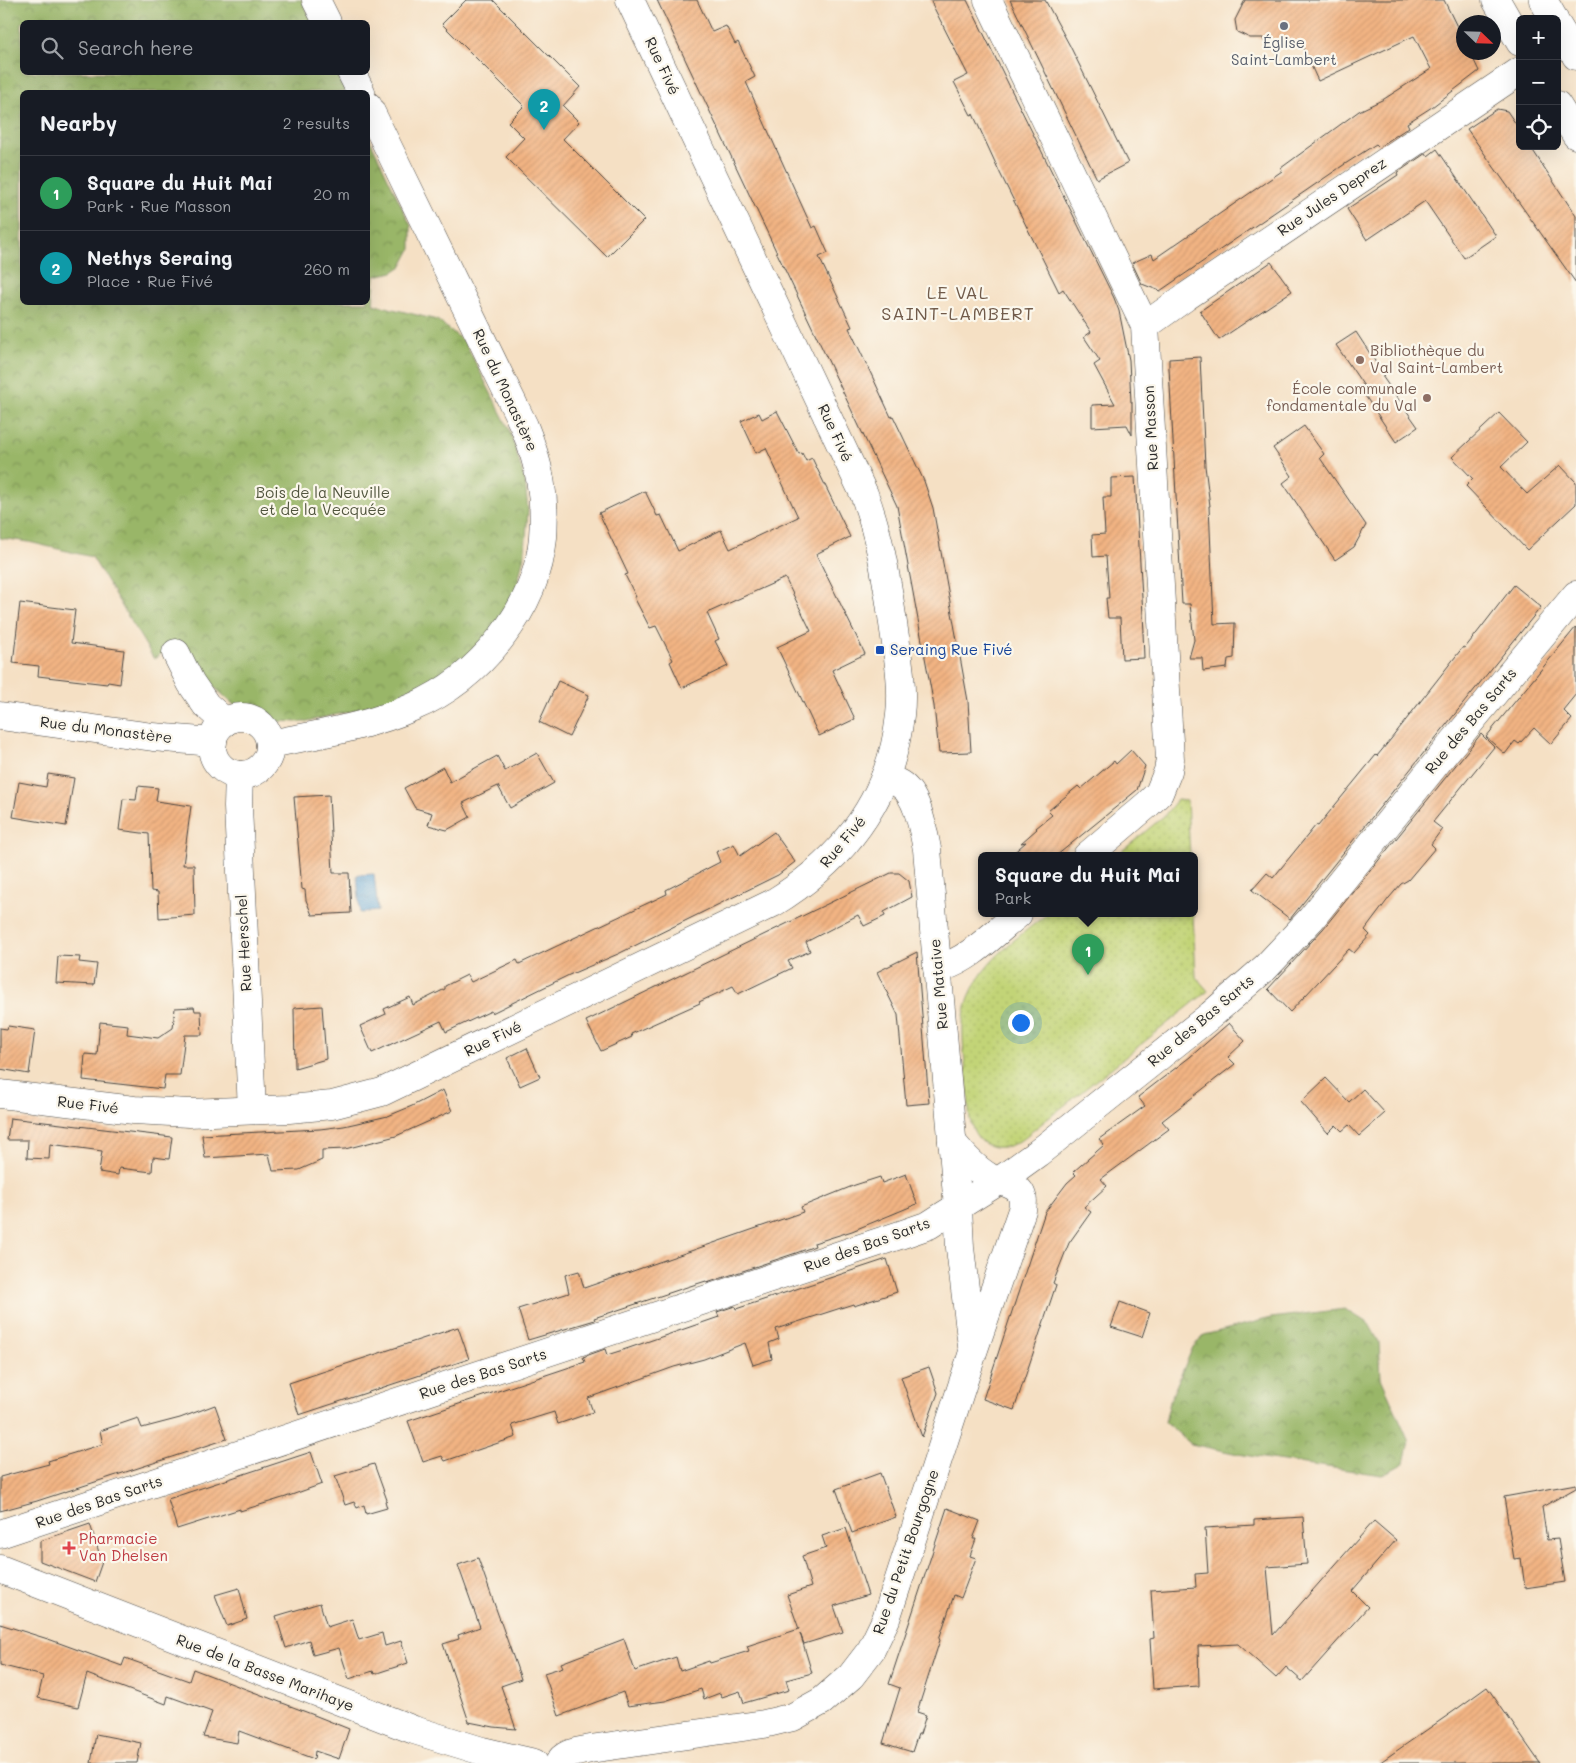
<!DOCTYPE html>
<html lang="en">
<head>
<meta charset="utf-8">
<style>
	body { margin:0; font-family:Mali,sans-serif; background:#20242c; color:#f1f3f6 }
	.controls { position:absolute; right:15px; top:15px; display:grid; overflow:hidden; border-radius:8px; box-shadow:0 5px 20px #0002 }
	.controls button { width:45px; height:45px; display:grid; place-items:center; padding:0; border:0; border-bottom:1px solid #363941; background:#171b24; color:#f1f3f6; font:25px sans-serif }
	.compass { position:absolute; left:1456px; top:15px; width:45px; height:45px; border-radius:50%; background:#171b24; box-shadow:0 5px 20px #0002; rotate:113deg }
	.you { position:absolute; left:1020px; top:1022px; width:18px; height:18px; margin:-12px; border:4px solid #fff; border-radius:50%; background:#1a73e8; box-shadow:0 0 0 8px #1a73e833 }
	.badge { display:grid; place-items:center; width:32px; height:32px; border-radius:50%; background:#1a73e8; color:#fff; font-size:16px; font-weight:700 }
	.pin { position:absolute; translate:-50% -41px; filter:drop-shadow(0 1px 2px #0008) }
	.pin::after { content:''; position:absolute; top:26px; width:18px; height:15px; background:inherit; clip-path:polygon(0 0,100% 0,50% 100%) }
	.popup { position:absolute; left:978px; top:852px; width:220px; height:65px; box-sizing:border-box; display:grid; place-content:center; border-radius:8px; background:#171b24; filter:drop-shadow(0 1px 4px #0005); font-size:16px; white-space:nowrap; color:#9ea1a6 }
	.popup b { font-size:19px; color:#f1f3f6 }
	.popup::after { content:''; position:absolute; left:50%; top:100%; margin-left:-10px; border:10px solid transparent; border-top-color:#171b24 }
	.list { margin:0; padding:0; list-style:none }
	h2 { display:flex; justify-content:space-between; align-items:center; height:65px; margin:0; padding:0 20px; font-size:21px }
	h2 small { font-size:16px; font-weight:400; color:#9ea1a6 }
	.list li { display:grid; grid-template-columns:32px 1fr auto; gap:15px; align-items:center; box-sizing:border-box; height:75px; padding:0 20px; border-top:1px solid #363941 }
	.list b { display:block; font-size:19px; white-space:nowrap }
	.list p { margin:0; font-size:16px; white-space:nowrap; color:#9ea1a6 }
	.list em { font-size:16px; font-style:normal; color:#9ea1a6 }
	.icon { flex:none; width:28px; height:28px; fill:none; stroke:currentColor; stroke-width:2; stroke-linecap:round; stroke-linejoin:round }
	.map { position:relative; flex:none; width:1576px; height:1763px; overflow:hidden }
	.search { position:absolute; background:#171b24; box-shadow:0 5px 20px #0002; left:20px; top:20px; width:350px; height:55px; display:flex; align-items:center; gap:12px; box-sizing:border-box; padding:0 18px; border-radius:8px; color:#9ea1a6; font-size:19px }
	.panel { position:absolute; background:#171b24; box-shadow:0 5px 20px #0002; left:20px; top:90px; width:350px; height:215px; border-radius:8px }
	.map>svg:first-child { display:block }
</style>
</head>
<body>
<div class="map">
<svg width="1576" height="1763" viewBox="0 0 1576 1763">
	<defs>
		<pattern id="forest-crowns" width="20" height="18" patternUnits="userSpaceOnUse" patternTransform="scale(1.25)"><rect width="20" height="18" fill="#99b668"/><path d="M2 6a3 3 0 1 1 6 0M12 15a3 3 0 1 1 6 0" fill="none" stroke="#7d9456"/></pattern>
		<pattern id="park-dots" width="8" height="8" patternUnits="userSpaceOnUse" patternTransform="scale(1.25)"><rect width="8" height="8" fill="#c2d477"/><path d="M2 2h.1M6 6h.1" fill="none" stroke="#a7b667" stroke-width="1.8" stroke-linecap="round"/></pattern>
		<pattern id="water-ripples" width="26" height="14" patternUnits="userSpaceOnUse" patternTransform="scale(1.25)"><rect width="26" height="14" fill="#62a4d6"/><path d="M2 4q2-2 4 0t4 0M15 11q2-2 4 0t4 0" fill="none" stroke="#5186ae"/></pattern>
		<pattern id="building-hatch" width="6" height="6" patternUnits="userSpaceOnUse" patternTransform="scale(1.25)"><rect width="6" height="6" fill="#f2b483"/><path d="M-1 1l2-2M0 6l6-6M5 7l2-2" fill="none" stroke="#d09b71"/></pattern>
	</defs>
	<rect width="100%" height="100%" fill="#fbf7ec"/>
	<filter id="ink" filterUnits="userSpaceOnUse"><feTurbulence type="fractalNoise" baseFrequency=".02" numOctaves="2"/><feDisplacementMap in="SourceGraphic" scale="10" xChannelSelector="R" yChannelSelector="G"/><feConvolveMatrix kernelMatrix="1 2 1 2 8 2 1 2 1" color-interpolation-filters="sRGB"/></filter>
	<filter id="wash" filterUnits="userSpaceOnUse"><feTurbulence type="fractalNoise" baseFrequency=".0096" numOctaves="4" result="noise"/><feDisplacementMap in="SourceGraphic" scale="20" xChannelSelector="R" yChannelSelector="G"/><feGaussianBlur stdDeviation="1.12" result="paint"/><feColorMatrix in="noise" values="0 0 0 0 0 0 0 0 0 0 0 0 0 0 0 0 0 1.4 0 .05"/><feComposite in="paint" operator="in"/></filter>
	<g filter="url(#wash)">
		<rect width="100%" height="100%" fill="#f5e0c4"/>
		<g fill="url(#forest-crowns)" stroke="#62704a">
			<polygon points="0,0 302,0 313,22 22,22 22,72 337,73 347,92 22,92 22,302 368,302 368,136 411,226 411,249 402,266 393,272 375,276 373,304 437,320 465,342 509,429 525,481 528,511 525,550 516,591 494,630 462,664 429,688 380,705 303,722 273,721 234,705 201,675 180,640 154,659 92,557 29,542 0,538"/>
			<polygon points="1345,1309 1369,1324 1379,1342 1381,1378 1409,1441 1404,1463 1382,1475 1243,1455 1191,1444 1165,1422 1171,1398 1193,1347 1204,1335 1271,1318"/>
		</g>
		<g fill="url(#park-dots)" stroke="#768051">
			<polygon points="1177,800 1187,801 1190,856 1116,856 1164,816"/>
			<path d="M1047,914H1193L1196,977L1208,991L1021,1140C1004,1152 982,1150 973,1129C968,1118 969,1103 968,1091C966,1069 962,1045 963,1023C964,1014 966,1005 969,997C984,960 1017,938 1047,914Z"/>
		</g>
		<polygon fill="url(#water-ripples)" stroke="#466880" points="374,874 378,911 360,913 357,875"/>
		<g id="blocks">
			<g fill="url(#building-hatch)">
				<polygon points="466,0 493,0 580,87 563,106 579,122 563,139 644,220 607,257 506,157 524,138 508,122 524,106 442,24"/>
				<polygon points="657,0 697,0 712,32 726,26 735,44 738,42 755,77 746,82 812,228 816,226 828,253 819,257 852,327 849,328 873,378 891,417 893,416 924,481 933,508 968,701 971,752 939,753 934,706 897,506"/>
				<polygon points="930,0 967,0 1114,298 1119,311 1129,360 1131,402 1132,402 1132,435 1127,425 1092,427 1092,405 1115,404 1094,365 1100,361 1084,337 1091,332 1063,289 1059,292 1000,173 973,114 971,115 954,82 968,75"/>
				<polygon points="1010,0 1045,0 1070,46 1128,163 1097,179"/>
				<polygon points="1245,0 1444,0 1464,41 1464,52 1470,52 1479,71 1432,107 1407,123 1409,127 1379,147 1376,144 1345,164 1160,291 1142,284 1132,263 1152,254 1154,259 1282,171 1281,168 1359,111 1384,99 1431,69 1414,36 1318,81 1300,41 1294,44 1291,38 1268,50 1263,38 1250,38 1237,32 1235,20"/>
				<polygon points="1497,109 1507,111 1520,130 1520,146 1530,146 1576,216 1576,283 1467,129"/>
				<polygon points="1437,149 1496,236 1464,258 1425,201 1367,240 1347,209 1398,175 1397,173 1426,153 1428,156"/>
				<polygon points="1271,262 1292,291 1219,340 1200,311"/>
				<polygon points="1356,332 1384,375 1382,376 1418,427 1396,442 1364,394 1368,392 1336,345"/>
				<polygon points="1200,357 1205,466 1210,506 1209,506 1214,624 1235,623 1234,658 1228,659 1227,668 1203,671 1202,658 1189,658 1194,640 1190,604 1182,604 1169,368 1169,359"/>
				<polygon points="777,411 799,454 802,453 806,461 812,458 850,537 816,554 865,654 832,670 855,719 819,736 777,647 811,631 785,578 707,613 719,639 715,641 728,666 682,688 670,662 673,660 656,626 650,628 634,597 636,597 625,575 628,574 599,513 645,491 657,516 661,515 678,551 721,530 730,549 798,517 766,448 756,453 741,421 759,413 762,419"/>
				<polygon points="1499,413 1527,442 1501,467 1527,494 1560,465 1576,482 1576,504 1527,550 1466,486 1473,479 1452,457"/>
				<polygon points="1304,426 1324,454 1320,458 1366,525 1354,547 1335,560 1283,483 1292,476 1273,448"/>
				<polygon points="1135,477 1144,632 1143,632 1144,658 1122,659 1120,618 1108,618 1106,598 1109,598 1106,556 1093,557 1092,535 1105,534 1103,497 1111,497 1111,478"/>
				<polygon points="1514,585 1541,607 1290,919 1252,890 1267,873 1273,878 1316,825 1318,826 1376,755 1377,756 1391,739 1463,647 1465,648 1480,629"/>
				<polygon points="20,603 75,610 71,643 124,650 120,684 108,682 107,684 38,676 39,666 13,663"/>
				<polygon points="1576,627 1576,694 1563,710 1572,719 1551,744 1534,728 1519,744 1515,741 1505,754 1486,737"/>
				<polygon points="558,681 589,695 569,737 539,722"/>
				<polygon points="1481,734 1494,747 1433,822 1442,829 1431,844 1435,848 1408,880 1401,884 1389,898 1365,930 1370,935 1354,953 1349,949 1290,1012 1268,989 1323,929"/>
				<polygon points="1131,750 1145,766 1137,790 1056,856 1010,856 1026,842 1021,843 1037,829 1036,828 1052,815 1048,811 1078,786 1081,789 1114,761 1116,764"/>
				<polygon points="537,753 554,783 510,808 498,786 463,803 470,817 447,830 428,825 432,813 415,808 404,788 443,767 450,782 497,756 505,771"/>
				<polygon points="48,774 74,778 66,826 13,817 19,782 46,787"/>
				<polygon points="138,786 158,788 156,801 191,806 183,865 194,865 195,915 159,918 158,892 151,891 149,834 119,830 123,799 136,800"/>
				<polygon points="329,795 333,873 349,873 351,913 312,915 306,900 305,890 302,889 294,797"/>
				<polygon points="774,832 795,862 778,875 618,954 569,975 492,1013 491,1011 446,1032 441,1021 372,1053 360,1026 386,1014 384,1009 410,997 413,1005 445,989 445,986 467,975 471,982 517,960 519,964 667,894 666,890 720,862 716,852 734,844 740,856"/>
				<polygon points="891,873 899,873 909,881 912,897 884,912 885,916 864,926 858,915 806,942 810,951 788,961 792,968 738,994 733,986 699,1002 700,1003 631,1034 632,1037 601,1051 586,1021"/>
				<polygon points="917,952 929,1103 906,1105 898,1015 877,972"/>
				<polygon points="58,956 80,957 79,962 97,964 94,985 56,983"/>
				<polygon points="322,1006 326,1059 295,1068 294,1008"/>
				<polygon points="194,1007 195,1011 201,1011 202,1035 185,1035 180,1075 165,1075 163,1089 83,1080 85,1054 97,1055 100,1022 128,1025 127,1034 158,1038 173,1028 175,1008"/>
				<polygon points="1229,1023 1245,1041 1228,1057 1235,1064 1162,1121 1169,1129 1101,1179 1107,1186 1084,1207 1091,1212 1069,1243 1053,1283 1056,1285 1014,1410 983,1399 1045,1212 1067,1183 1076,1175 1073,1172 1104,1145 1099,1139 1145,1106 1138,1097 1190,1057"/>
				<polygon points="8,1026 35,1030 29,1074 0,1069 0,1028 7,1029"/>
				<polygon points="527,1048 540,1077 520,1086 507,1058"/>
				<polygon points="1326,1078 1349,1102 1363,1089 1385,1113 1359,1136 1349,1125 1342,1131 1336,1125 1328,1133 1301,1102"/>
				<polygon points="443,1090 452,1111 396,1136 345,1149 322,1150 322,1160 299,1170 273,1171 269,1154 205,1158 202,1135 320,1129 344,1126 388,1116 412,1106"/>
				<polygon points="10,1118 172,1137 169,1159 153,1157 152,1172 119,1168 118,1175 99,1172 102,1151 50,1144 49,1159 27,1158 28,1140 7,1140"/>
				<polygon points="906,1174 917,1204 852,1231 814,1243 815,1246 796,1253 707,1283 706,1281 687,1287 594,1318 595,1320 528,1340 518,1309 569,1293 565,1275 579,1271 584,1288 803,1212 801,1207 855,1185 880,1177 882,1183"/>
				<polygon points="887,1259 897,1292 854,1306 853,1304 776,1329 779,1339 769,1343 772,1359 753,1365 745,1343 704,1359 674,1367 588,1398 593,1412 558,1424 554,1412 512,1425 516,1437 445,1461 442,1456 423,1462 408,1421 585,1362 583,1357 605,1349 607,1355 626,1349 719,1317 717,1312 735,1306 736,1309"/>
				<polygon points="1120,1302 1150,1313 1142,1337 1111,1327"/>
				<polygon points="458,1327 469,1359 299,1415 289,1383"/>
				<polygon points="929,1367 938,1393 922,1437 901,1377"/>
				<polygon points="215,1405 227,1439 37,1501 0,1511 0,1477 49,1464 48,1461 103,1444 100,1431 138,1418 142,1428 180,1418"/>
				<polygon points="311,1452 322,1484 286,1497 240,1511 240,1509 177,1529 168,1499"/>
				<polygon points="374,1464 387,1500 385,1501 387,1508 366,1514 364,1505 357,1508 354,1502 345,1505 335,1476"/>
				<polygon points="880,1473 896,1517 852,1533 836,1489"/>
				<polygon points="1576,1484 1576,1488 1542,1507 1547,1540 1558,1539 1565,1582 1525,1588 1521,1558 1514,1559 1504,1497"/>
				<polygon points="947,1508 980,1521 973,1539 976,1539 970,1556 976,1558 961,1598 954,1595 939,1639 940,1640 917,1712 926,1715 920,1734 918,1734 912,1752 883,1743 900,1688 889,1684"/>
				<polygon points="1303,1517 1307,1564 1267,1567 1273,1635 1374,1521 1396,1540 1352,1591 1368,1607 1302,1681 1286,1667 1276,1678 1238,1644 1198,1646 1199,1686 1153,1689 1150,1639 1154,1638 1151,1590 1196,1587 1195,1574 1208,1573 1205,1528 1254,1525 1254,1520"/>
				<polygon points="90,1524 102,1562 95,1582 40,1561 40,1541"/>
				<polygon points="846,1528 868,1595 834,1606 843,1632 804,1644 800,1633 812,1673 786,1680 789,1690 744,1703 740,1691 722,1697 720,1693 704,1699 701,1689 665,1701 628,1706 623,1692 559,1716 544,1673 563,1667 561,1663 624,1639 635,1671 676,1657 680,1671 709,1661 710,1663 749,1651 747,1646 799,1629 787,1595 811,1587 802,1556 826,1548 822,1536"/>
				<polygon points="478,1558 521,1679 501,1686 516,1729 494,1727 469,1722 443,1644 459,1639 458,1635 480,1627 458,1565"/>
				<polygon points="239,1588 247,1619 227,1626 215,1595"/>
				<polygon points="320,1603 327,1627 352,1619 359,1640 382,1633 385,1646 401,1641 408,1663 374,1674 373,1671 349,1679 339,1648 313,1655 309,1640 286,1648 276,1616"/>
				<polygon points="0,1624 51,1640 122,1666 125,1658 189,1681 193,1669 314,1715 349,1729 339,1759 315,1751 314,1759 239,1731 237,1743 203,1737 212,1712 168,1696 166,1704 87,1674 78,1707 38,1698 43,1676 0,1665"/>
				<polygon points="1487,1687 1540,1763 1379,1763 1454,1711"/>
				<polygon points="96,1734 141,1743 137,1763 91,1763"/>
			</g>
		</g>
	</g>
	<g filter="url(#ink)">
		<use href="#blocks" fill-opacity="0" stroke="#494642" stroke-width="1"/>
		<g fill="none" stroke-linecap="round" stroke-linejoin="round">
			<defs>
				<g id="street">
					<polyline points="316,0 327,22"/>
					<polyline points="988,0 1145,326 1170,759 1168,771 1159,793 1148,804 1087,856"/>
					<polyline points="351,72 361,92"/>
					<polyline points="1145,326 1187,296 1520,71"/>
					<polyline points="176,653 191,683 206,705 225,722"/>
					<polyline points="0,716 153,737 213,742"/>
					<circle cx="241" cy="746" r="29"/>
					<path d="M270,744C319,734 367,727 413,707C479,679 537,609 543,537C546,496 539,463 524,426L368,106"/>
					<polyline points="239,775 238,807 252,1110"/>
					<path d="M885,777C890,779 895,781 900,784C918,795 923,830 927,849L958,1207L960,1248L972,1346"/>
					<path d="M937,968C964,965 997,931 1018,914"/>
					<polyline points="0,1534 900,1235 929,1225 943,1216 999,1181 1038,1153 1211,1015 1266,967 1311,919 1447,750 1576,595"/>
					<polyline points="0,1569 414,1730 482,1751 534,1763"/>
					<path d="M559,1763C564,1752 579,1752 590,1749L764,1724L793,1717L822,1701L851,1676L871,1650L886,1619L973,1352L1022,1210C1023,1204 1024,1198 1020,1192C1012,1181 999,1183 989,1177C974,1168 963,1155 952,1142"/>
				</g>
				<path id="secondary" d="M0,1094L134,1110L189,1113L289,1109L332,1105L382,1092L773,903C843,860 891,799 900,715C904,682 896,648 892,616C886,575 879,534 864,494L630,0"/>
				<g id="primary">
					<polyline points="1496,0 1520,42"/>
					<polyline points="1543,0 1554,19"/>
					<polyline points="1557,25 1576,56"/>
					<polyline points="1557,105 1576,135"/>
				</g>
			</defs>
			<use href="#street" stroke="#494642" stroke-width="29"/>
			<use href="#secondary" stroke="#494642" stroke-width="29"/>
			<use href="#primary" stroke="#494642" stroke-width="29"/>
			<use href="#street" stroke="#fff" stroke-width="28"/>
			<use href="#secondary" stroke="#fff" stroke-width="28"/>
			<use href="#primary" stroke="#fff" stroke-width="28"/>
		</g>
	</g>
	<circle fill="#6b7280" stroke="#fbf7ec" stroke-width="2" cx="1284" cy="26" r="5"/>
	<g fill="#8d6e63" stroke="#fbf7ec" stroke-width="2">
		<circle cx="1360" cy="360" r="5"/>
		<circle cx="1427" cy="398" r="5"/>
	</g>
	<rect fill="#1a4fb4" stroke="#fbf7ec" stroke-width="2" x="875" y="645" width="10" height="10" rx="2.5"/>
	<path fill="#e0444e" stroke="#fbf7ec" stroke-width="2" d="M66.5 1540.5h5v5h5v5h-5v5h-5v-5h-5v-5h5z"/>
	<g text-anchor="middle" stroke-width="4.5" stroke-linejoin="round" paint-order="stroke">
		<g font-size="15" fill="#5b616d" stroke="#fbf7ec">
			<text x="1284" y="48">Église<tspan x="1284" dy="17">Saint-Lambert</tspan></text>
		</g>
		<g font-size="15" fill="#2b2b2b" stroke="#fbf7ec">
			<text transform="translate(662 66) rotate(65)" y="5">Rue Fivé</text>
			<text transform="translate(1332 197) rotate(-34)" y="5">Rue Jules Deprez</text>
			<text transform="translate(505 390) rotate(65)" y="5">Rue du Monastère</text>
			<text transform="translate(1151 428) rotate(-93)" y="5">Rue Masson</text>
			<text transform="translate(835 433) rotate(65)" y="5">Rue Fivé</text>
			<text transform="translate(1471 721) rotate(-50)" y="5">Rue des Bas Sarts</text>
			<text transform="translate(106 730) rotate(7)" y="5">Rue du Monastère</text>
			<text transform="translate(843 842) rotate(-50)" y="5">Rue Fivé</text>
			<text transform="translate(244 943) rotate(-93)" y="5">Rue Herschel</text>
			<text transform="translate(939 984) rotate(-95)" y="5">Rue Mataive</text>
			<text transform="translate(1201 1021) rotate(-40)" y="5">Rue des Bas Sarts</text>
			<text transform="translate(493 1039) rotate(-26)" y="5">Rue Fivé</text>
			<text transform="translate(88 1105) rotate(7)" y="5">Rue Fivé</text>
			<text transform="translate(867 1245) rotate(-20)" y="5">Rue des Bas Sarts</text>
			<text transform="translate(483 1374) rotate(-18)" y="5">Rue des Bas Sarts</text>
			<text transform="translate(99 1502) rotate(-19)" y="5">Rue des Bas Sarts</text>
			<text transform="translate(906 1552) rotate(-71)" y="5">Rue du Petit Bourgogne</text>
			<text transform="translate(265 1673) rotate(21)" y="5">Rue de la Basse Marihaye</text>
		</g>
		<g font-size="15" fill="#785e54" stroke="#fbf7ec" text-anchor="start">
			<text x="1370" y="356">Bibliothèque du<tspan x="1370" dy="17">Val Saint-Lambert</tspan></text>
			<text x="1417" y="394" text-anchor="end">École communale<tspan x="1417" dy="17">fondamentale du Val</tspan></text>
		</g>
		<g font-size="15" fill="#51553e" stroke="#fbf7ec">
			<text x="323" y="498">Bois de la Neuville<tspan x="323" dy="17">et de la Vecquée</tspan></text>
		</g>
		<g font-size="15" fill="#164399" stroke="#fbf7ec" text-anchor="start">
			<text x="890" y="655">Seraing Rue Fivé</text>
		</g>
		<g font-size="15" fill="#be3a42" stroke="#fbf7ec" text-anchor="start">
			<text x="79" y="1544">Pharmacie<tspan x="79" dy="17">Van Dhelsen</tspan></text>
		</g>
		<g font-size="18" letter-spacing="1" fill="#715b4a" stroke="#fbf7ec">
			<text x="958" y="299">LE VAL<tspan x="958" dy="21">SAINT-LAMBERT</tspan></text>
		</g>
	</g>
</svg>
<div class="controls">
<button>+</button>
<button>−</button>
<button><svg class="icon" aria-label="locate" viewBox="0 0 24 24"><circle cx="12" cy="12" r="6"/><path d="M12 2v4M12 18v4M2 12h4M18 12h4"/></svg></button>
</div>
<svg class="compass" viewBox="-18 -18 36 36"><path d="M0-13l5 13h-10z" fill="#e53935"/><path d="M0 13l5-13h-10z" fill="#9ea1a6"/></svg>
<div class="you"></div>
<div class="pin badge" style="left:1088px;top:975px;background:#2e9e5b">1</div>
<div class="popup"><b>Square du Huit Mai</b>Park</div>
<div class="pin badge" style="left:544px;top:130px;background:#0f9aa8">2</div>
<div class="search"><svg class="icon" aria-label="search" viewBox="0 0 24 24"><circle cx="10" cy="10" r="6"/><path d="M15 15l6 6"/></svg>Search here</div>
<section class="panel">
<h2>Nearby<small>2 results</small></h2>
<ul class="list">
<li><span class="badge" style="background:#2e9e5b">1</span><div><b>Square du Huit Mai</b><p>Park · Rue Masson</p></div><em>20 m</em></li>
<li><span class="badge" style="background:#0f9aa8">2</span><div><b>Nethys Seraing</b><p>Place · Rue Fivé</p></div><em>260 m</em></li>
</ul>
</section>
</div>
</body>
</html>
